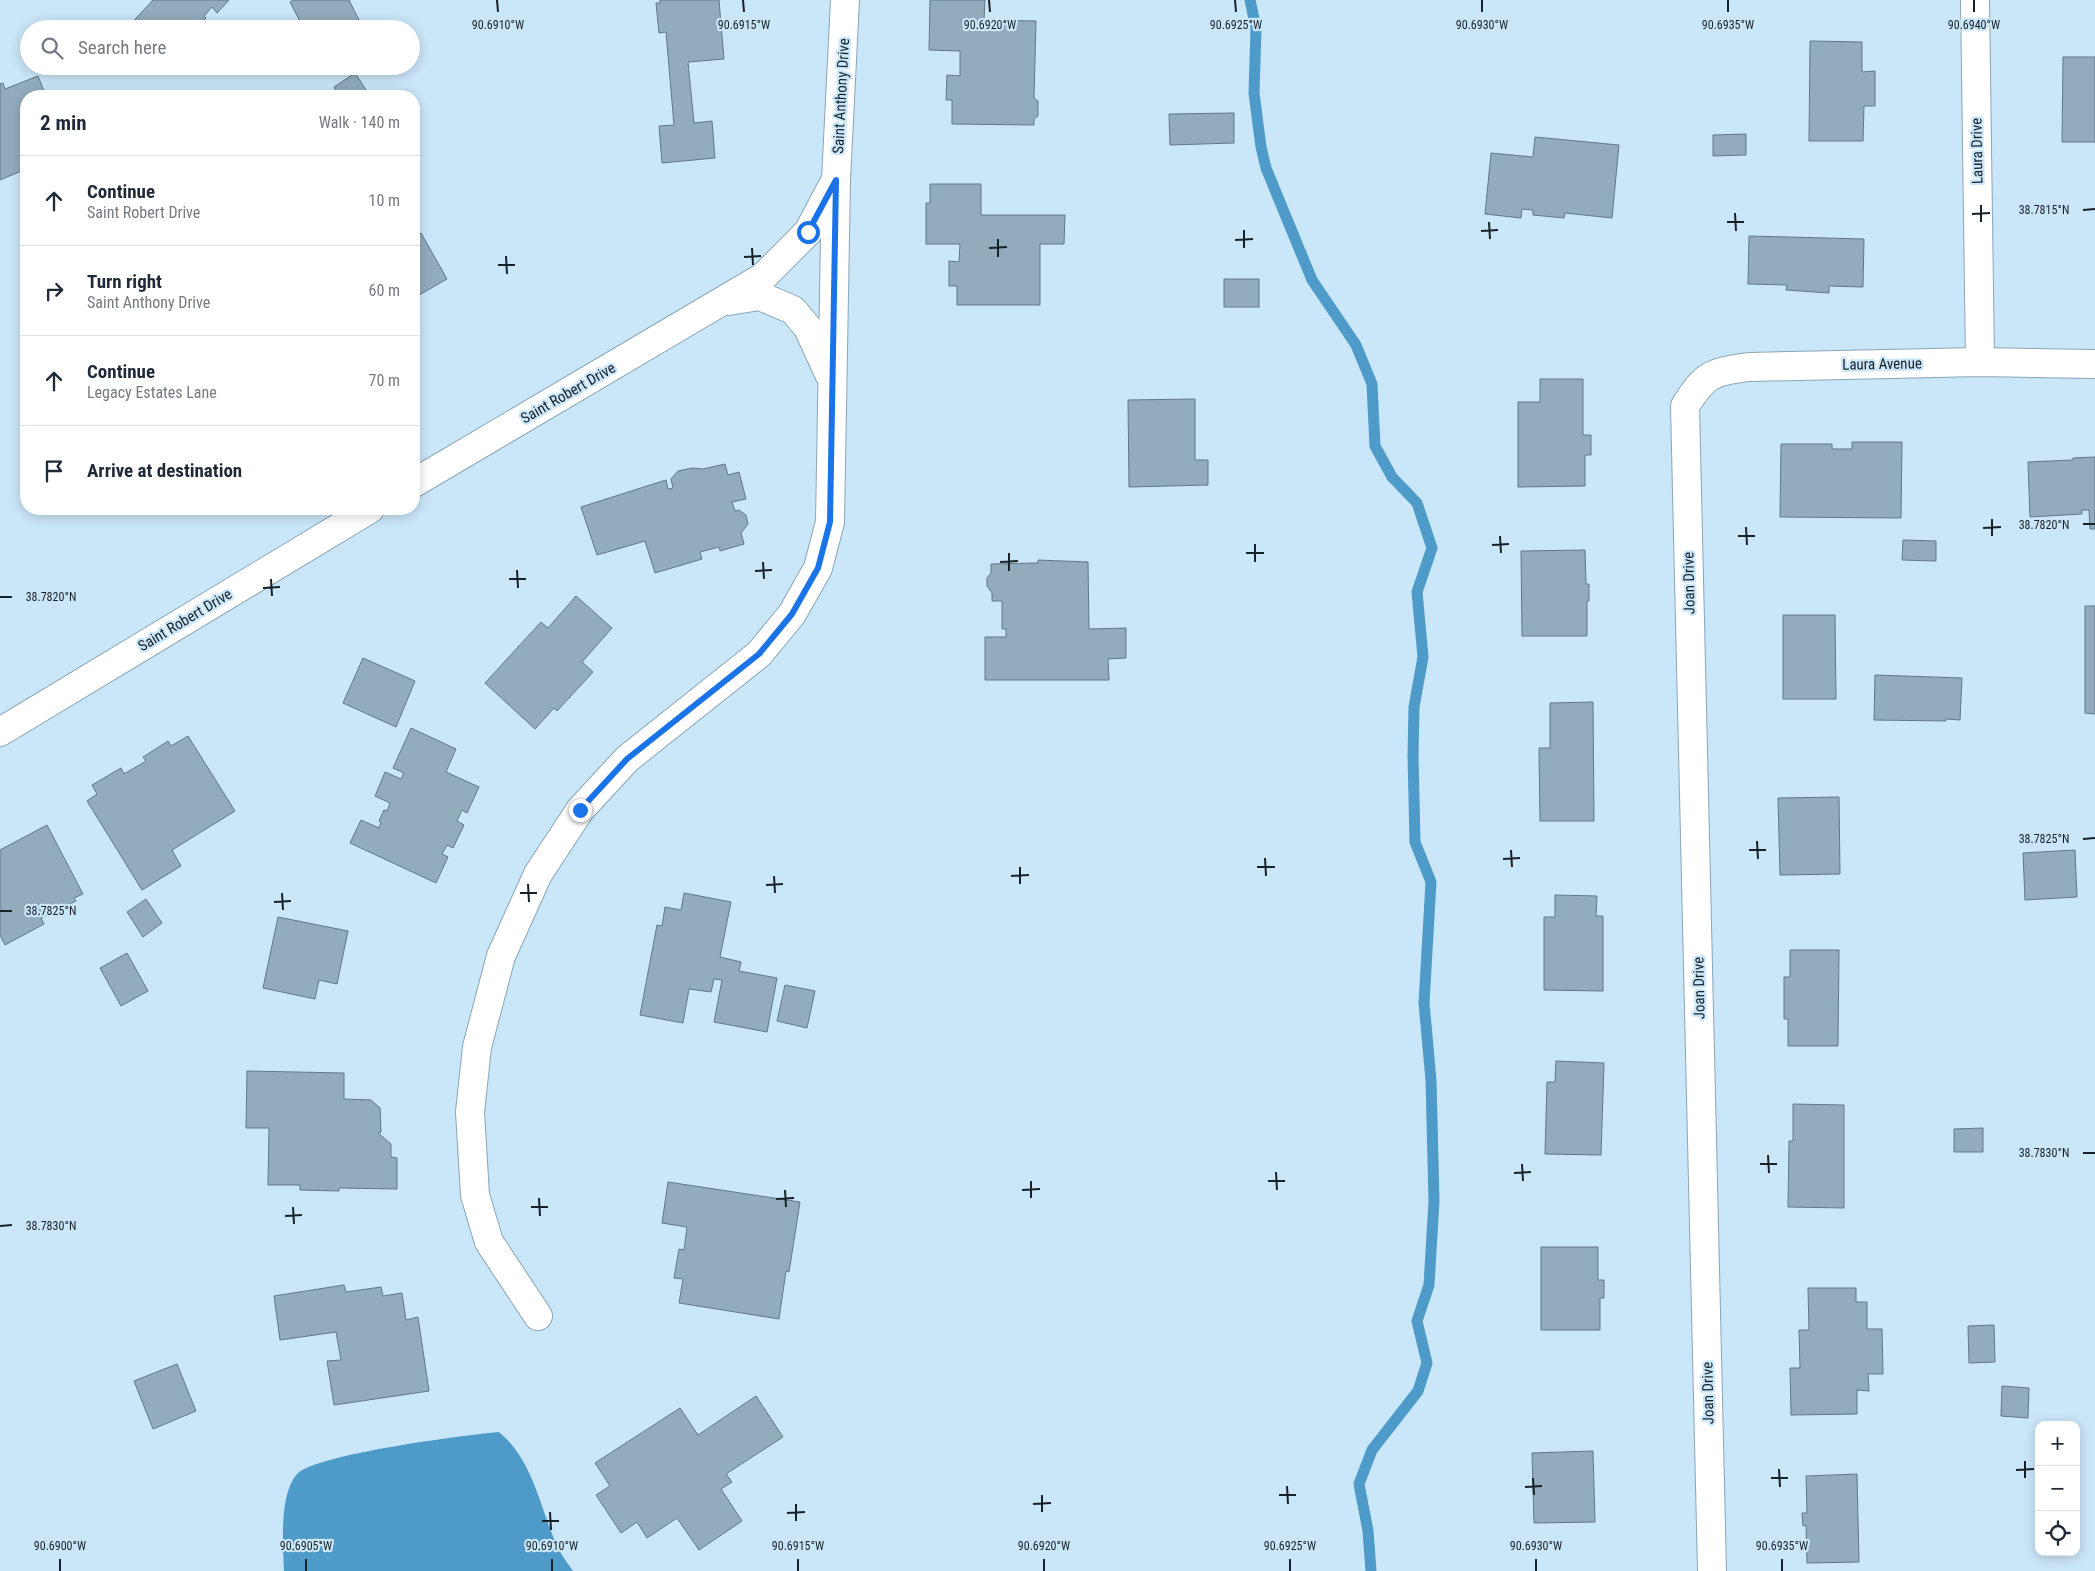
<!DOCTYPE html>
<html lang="en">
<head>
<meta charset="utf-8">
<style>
	body { margin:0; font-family:"Roboto Condensed",sans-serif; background:#f6f6f7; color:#1f2937 }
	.controls { position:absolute; right:15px; bottom:15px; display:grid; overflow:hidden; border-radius:10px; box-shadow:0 2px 12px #0003 }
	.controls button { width:45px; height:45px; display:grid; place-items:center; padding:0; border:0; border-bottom:1px solid #e0e1e3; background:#fff; color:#1f2937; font:25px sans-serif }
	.stop { position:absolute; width:15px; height:15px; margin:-11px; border:4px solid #1a73e8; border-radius:50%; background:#fff }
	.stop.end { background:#1a73e8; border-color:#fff; box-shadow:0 1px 5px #0008 }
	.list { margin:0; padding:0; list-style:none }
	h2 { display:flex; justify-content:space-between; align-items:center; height:65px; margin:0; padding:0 20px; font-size:21px }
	h2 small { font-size:16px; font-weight:400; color:#747a83 }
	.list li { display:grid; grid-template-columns:32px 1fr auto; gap:15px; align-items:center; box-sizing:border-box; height:90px; padding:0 20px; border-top:1px solid #e0e1e3 }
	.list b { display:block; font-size:19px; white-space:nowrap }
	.list p { margin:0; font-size:16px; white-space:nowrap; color:#747a83 }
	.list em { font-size:16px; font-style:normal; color:#747a83 }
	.icon { flex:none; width:28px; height:28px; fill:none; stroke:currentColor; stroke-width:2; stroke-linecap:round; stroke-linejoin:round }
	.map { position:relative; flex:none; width:2095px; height:1571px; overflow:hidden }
	.search { position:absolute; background:#fff; box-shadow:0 2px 12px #0003; left:20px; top:20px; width:400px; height:55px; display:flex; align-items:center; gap:12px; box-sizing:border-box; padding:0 18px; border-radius:28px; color:#747a83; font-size:19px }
	.panel { position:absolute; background:#fff; box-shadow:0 2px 12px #0003; left:20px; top:90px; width:400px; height:425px; border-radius:20px }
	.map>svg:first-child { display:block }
</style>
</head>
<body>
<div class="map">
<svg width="2095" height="1571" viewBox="0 0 2095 1571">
	<rect width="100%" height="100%" fill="#cae6f9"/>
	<path fill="#4e9ac8" d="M499,1432C534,1461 540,1509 558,1548C562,1556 568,1564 573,1571H284C283,1545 279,1494 297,1474C316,1454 466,1435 499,1432Z"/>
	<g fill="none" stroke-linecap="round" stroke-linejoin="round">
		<polyline stroke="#4e9ac8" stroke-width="11" points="1250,0 1256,28 1254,93 1261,147 1266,168 1312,280 1356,345 1372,384 1375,446 1392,477 1417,503 1432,548 1417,592 1423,657 1414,707 1413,755 1415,842 1431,882 1424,1003 1431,1080 1434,1201 1429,1285 1417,1321 1427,1363 1418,1391 1372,1450 1359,1484 1368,1531 1371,1571"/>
	</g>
	<g fill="#92acbe" stroke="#5f7889">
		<polygon points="153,0 229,0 217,13 212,7 204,16 206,18 195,29 126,29"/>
		<polygon points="294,0 349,0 361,24 351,29 304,29 290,2"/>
		<polygon points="660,0 719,0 724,59 688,62 694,123 712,121 715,158 662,163 659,126 674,125 666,32 659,33 656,3 660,3"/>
		<polygon points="930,0 985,0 984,20 1036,21 1034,98 1038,101 1038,116 1034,119 1034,125 952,124 952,100 946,100 947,75 960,76 960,51 929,50"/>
		<polygon points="1810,41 1862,42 1862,72 1875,71 1875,106 1864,106 1863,141 1809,141"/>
		<polygon points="2063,57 2095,57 2095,142 2062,142"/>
		<polygon points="355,73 370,96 339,96 334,87"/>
		<polygon points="38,76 46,96 26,96 26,169 0,180 0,84 3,83 5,89"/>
		<polygon points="1234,113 1234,143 1170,145 1169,114"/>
		<polygon points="1746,134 1746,155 1713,156 1713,135"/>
		<polygon points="1535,137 1619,145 1612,218 1565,213 1564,218 1533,215 1533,210 1522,209 1521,218 1485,214 1491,153 1533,157"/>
		<polygon points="930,184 981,184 981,215 1065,215 1064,244 1040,244 1040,305 957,305 957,286 949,286 949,261 959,262 960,244 926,244 926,203 930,203"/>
		<polygon points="421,233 447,279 414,298 414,238"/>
		<polygon points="1749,236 1864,239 1863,287 1829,286 1829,293 1786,290 1787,285 1748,284"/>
		<rect x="1224" y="279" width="35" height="28"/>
		<polygon points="1540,379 1583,379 1583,435 1591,435 1591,455 1585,455 1585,486 1518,487 1518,402 1540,402"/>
		<polygon points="1195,399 1195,460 1208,460 1208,485 1129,487 1128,400"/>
		<polygon points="1852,442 1902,442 1901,518 1780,517 1781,444 1832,444 1832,449 1852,449"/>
		<polygon points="2095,457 2095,529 2090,529 2089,510 2082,510 2082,514 2030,517 2028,462 2073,460 2073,458"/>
		<polygon points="725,464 728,475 739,472 746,499 732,502 735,511 739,510 746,515 748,524 741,533 744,544 720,551 719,547 700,552 702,559 655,573 645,541 597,555 581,507 666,480 668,489 673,488 671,479 678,471 692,468 703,469"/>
		<polygon points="1903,540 1936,541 1936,561 1902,560"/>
		<polygon points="1585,550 1586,584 1589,584 1589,601 1587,601 1587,636 1522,636 1521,551"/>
		<polygon points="1038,560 1088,562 1089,629 1126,628 1126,658 1108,659 1109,680 985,680 985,637 1006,637 1006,629 1002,629 1002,601 992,601 992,593 987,586 987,578 991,573 991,564 1038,563"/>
		<polygon points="576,596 612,628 582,662 593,672 557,711 554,708 535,729 485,683 541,622 548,628"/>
		<polygon points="2085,606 2095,606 2095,714 2085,713"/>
		<polygon points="1783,615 1835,615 1836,699 1783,699"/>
		<polygon points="363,658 415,681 396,727 343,703"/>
		<polygon points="1875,675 1962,678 1960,720 1946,719 1946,721 1874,720"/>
		<polygon points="1593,702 1594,821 1540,821 1539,748 1550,748 1550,703"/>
		<polygon points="411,728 456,749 446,772 479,787 467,813 462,810 457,821 464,825 453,848 447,845 442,854 448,857 436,883 350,843 361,820 379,828 381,822 379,821 384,810 387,811 390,803 375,796 385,772 401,779 404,773 393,768"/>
		<polygon points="188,736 235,811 172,850 181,866 142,890 87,801 97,794 92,785 121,768 124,774 146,761 143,757 168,741 171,746"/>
		<polygon points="1839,797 1840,874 1780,875 1778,798"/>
		<polygon points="47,825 83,894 74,898 76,901 41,918 44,924 5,945 0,935 0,850"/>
		<polygon points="2075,850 2077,897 2025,900 2023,853"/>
		<polygon points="684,893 731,902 720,957 741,962 739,971 777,978 767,1032 714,1022 722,980 714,979 711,992 689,989 683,1023 640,1015 657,925 662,926 665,907 681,910"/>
		<polygon points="1555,895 1597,896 1596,916 1603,916 1603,991 1544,990 1544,917 1555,917"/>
		<polygon points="146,899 162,923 143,937 127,912"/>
		<polygon points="278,917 348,931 337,984 319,980 315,999 263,988"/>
		<polygon points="1790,950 1839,950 1838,1046 1788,1046 1788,1019 1784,1019 1784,977 1790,977"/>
		<polygon points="127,953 148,991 121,1006 100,968"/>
		<polygon points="785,985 815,991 807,1028 777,1021"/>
		<polygon points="1556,1061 1604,1063 1601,1155 1545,1154 1547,1082 1555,1082"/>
		<polygon points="247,1071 344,1073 344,1099 371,1100 380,1108 381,1132 378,1133 391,1144 391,1157 397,1158 397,1189 339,1188 339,1191 300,1190 300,1185 268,1185 269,1128 246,1128"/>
		<polygon points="1793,1104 1844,1105 1844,1208 1788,1207 1789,1141 1793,1141"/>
		<polygon points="1983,1128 1983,1152 1954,1152 1954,1129"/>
		<polygon points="668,1182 800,1202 789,1272 786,1271 779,1319 679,1303 683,1279 674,1278 679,1249 684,1250 687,1227 662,1223"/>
		<polygon points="1541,1247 1598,1247 1598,1280 1604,1280 1604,1298 1600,1298 1600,1330 1541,1330"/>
		<polygon points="344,1285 346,1292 381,1287 383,1296 402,1293 406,1320 418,1317 429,1391 334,1405 327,1361 341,1360 336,1332 280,1340 274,1296"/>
		<polygon points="1808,1288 1856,1288 1856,1302 1867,1302 1867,1329 1882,1329 1883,1374 1868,1374 1869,1391 1857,1390 1857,1414 1791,1415 1790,1368 1800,1368 1799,1330 1809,1330"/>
		<polygon points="1994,1325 1995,1362 1969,1363 1968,1326"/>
		<polygon points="177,1364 196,1411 153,1429 134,1381"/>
		<polygon points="2002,1386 2029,1388 2028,1418 2001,1416"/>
		<polygon points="756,1396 783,1437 726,1474 732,1482 721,1489 742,1521 699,1550 677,1518 647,1538 637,1522 621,1533 596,1495 610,1486 595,1463 680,1408 698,1435"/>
		<polygon points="1593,1451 1595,1522 1534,1523 1532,1453"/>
		<polygon points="1857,1474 1859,1562 1807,1563 1806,1525 1803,1526 1802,1513 1807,1513 1806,1476"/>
	</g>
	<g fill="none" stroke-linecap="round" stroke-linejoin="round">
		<defs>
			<g id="street">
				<polyline points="1975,0 1980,362"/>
				<polyline points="728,301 760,296 793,310 808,328 829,374"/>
				<polyline points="414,483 763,277 808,232 834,183"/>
				<polyline points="0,732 370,509"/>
				<polyline points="538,1316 489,1242 475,1195 470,1112 477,1047 501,956 538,874 580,810 627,759 759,654 792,614 818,568 830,522 836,180 845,0"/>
				<path d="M1712,1571L1685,406C1706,373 1712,372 1749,367L1980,362L2095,364"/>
			</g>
		</defs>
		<use href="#street" stroke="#8aa5b6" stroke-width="30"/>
		<use href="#street" stroke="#fff" stroke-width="28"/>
	</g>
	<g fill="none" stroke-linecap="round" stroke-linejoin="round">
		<polyline stroke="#1a73e8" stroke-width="6" points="580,810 627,759 759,654 792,614 818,568 830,522 836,180 808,232"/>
	</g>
	<path fill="none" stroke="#172128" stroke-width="2" d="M497,0L498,12M743,0L744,12M989,0L990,12M1235,0L1236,12M1482,0V12M1728,0V12M1974,0V12M1981,205V222M2083,210L2095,209M1735,213L1736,231M1972,214L1990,213M1489,222L1490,239M1727,222H1744M1244,230V248M1481,231L1498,230M998,239V257M1235,240L1253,239M752,248L753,265M989,248L1007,247M506,256L507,274M744,257L761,256M498,265H515M1992,519V536M2083,524H2095M1746,527L1747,545M1983,528L2001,527M1500,536L1501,553M1738,536H1755M1255,544V562M1492,545L1509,544M1009,553V571M1246,553H1264M763,562L764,579M1000,562L1018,561M517,570L518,588M755,571L772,570M271,579L272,596M509,579H526M263,588L280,587M0,597H12M2083,839L2095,838M1757,841L1758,859M1511,850L1512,867M1749,850H1766M1265,858L1266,876M1503,859L1520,858M1020,867V884M1257,867H1275M774,876L775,893M1011,876L1029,875M528,884L529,902M766,885L783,884M282,893L283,910M520,893H537M274,902L291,901M0,911H12M2083,1153H2095M1768,1155L1769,1173M1522,1164L1523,1181M1760,1164H1777M1276,1172L1277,1190M1514,1173L1531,1172M1031,1181V1198M1268,1181H1285M785,1190L786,1207M1022,1190L1040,1189M539,1198L540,1216M776,1199L794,1198M293,1207L294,1224M531,1207H548M285,1216L302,1215M0,1226L12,1225M2025,1461V1478M1779,1469L1780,1487M2016,1470L2034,1469M1533,1478L1534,1495M1771,1478H1788M1287,1486L1288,1504M1525,1487L1542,1486M1042,1495V1512M1279,1495H1296M796,1504V1521M1033,1504L1051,1503M550,1512L551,1530M787,1513L805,1512M542,1521H559M60,1559V1571M306,1559V1571M552,1559V1571M798,1559V1571M1044,1559V1571M1290,1559V1571M1536,1559V1571M1782,1559V1571"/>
	<g text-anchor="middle" stroke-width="4.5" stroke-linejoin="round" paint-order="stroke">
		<g font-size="15" fill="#172128" stroke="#cae6f9">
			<text transform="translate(841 96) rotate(-87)" y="5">Saint Anthony Drive</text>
			<text transform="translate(1977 151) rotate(-91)" y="5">Laura Drive</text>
			<text transform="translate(1882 364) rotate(-1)" y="5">Laura Avenue</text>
			<text transform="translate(568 393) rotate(-30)" y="5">Saint Robert Drive</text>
			<text transform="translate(1689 583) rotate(-91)" y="5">Joan Drive</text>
			<text transform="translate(185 620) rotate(-31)" y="5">Saint Robert Drive</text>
			<text transform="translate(1699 988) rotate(-91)" y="5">Joan Drive</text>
			<text transform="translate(1708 1393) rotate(-91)" y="5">Joan Drive</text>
		</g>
	</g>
	<g font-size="12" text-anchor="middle" fill="#172128" stroke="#cae6f9" stroke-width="4.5" stroke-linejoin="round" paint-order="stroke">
		<text x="498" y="29">90.6910°W</text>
		<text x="744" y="29">90.6915°W</text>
		<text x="990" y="29">90.6920°W</text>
		<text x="1236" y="29">90.6925°W</text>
		<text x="1482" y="29">90.6930°W</text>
		<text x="1728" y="29">90.6935°W</text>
		<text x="1974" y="29">90.6940°W</text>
		<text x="2044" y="214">38.7815°N</text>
		<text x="2044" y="529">38.7820°N</text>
		<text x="51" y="601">38.7820°N</text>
		<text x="2044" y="843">38.7825°N</text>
		<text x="51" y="915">38.7825°N</text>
		<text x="2044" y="1157">38.7830°N</text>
		<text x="51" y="1230">38.7830°N</text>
		<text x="60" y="1550">90.6900°W</text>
		<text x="306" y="1550">90.6905°W</text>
		<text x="552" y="1550">90.6910°W</text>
		<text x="798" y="1550">90.6915°W</text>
		<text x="1044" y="1550">90.6920°W</text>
		<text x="1290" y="1550">90.6925°W</text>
		<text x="1536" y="1550">90.6930°W</text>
		<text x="1782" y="1550">90.6935°W</text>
	</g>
</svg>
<div class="controls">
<button>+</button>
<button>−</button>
<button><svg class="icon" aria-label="locate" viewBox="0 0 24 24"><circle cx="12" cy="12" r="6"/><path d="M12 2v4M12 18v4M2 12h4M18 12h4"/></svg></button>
</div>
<div class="stop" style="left:808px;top:232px"></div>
<div class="stop end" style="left:580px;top:810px"></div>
<div class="search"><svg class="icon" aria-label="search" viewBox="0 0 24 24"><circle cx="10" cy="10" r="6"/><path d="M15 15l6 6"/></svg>Search here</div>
<section class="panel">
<h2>2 min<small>Walk · 140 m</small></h2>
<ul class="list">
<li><svg class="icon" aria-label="ahead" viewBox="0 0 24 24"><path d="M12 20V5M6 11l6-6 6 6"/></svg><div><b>Continue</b><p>Saint Robert Drive</p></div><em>10 m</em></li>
<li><svg class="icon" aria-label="right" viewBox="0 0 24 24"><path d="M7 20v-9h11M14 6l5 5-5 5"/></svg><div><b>Turn right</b><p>Saint Anthony Drive</p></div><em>60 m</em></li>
<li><svg class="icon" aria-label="ahead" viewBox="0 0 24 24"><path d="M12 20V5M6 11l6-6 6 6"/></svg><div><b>Continue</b><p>Legacy Estates Lane</p></div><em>70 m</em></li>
<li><svg class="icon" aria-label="arrive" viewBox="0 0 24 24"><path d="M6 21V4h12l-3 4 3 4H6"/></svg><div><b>Arrive at destination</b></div></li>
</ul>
</section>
</div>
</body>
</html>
